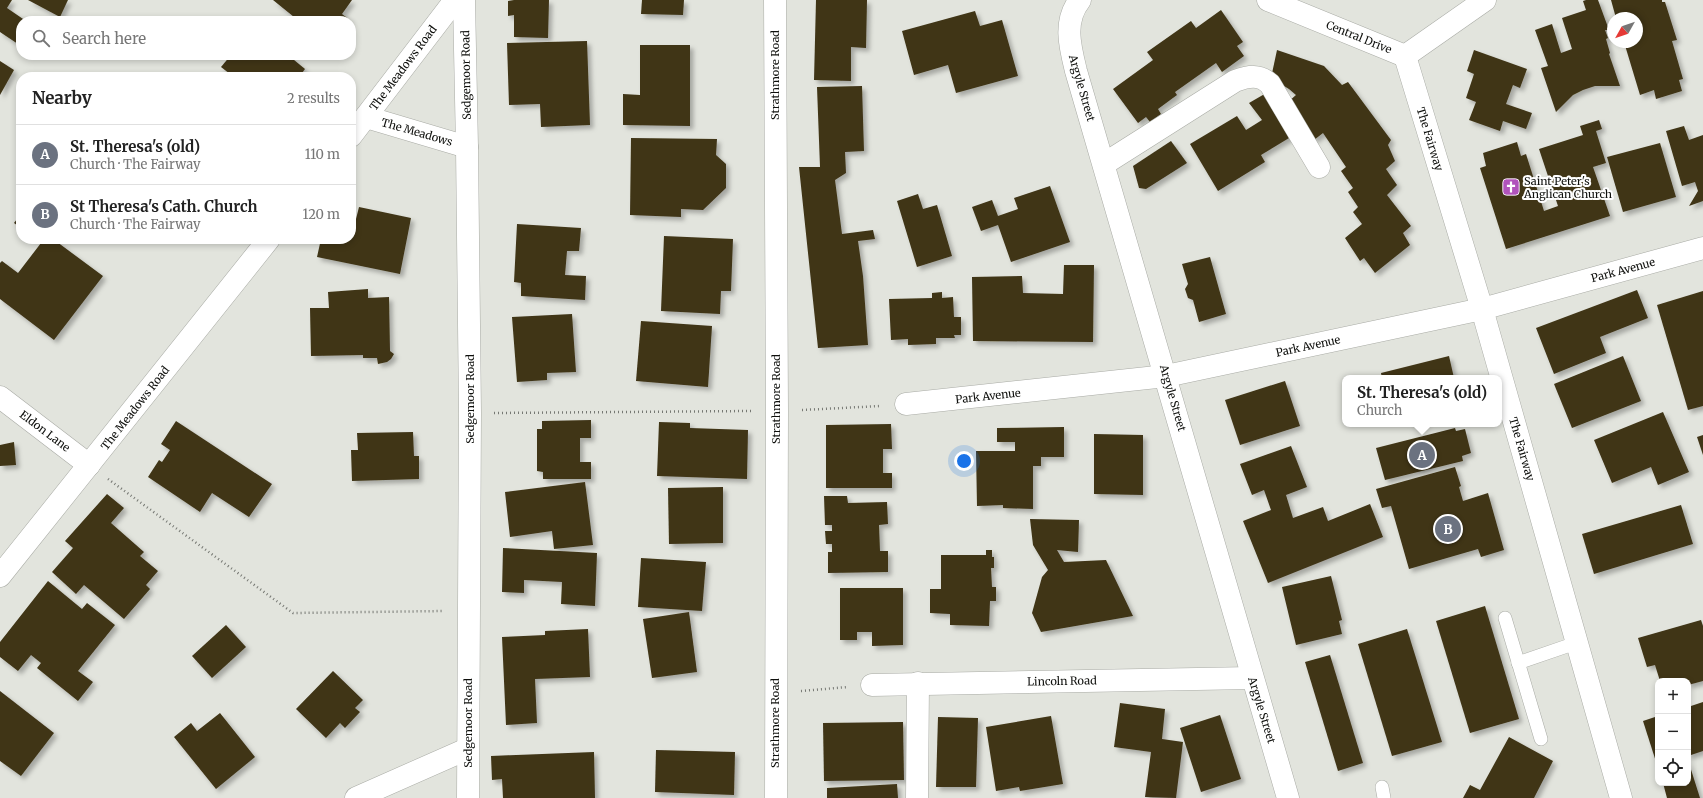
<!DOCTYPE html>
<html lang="en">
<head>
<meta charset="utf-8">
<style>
	body { margin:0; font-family:Merriweather,serif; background:#f6f6f6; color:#222 }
	.controls { position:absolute; right:12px; bottom:12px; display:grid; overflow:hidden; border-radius:8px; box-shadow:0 2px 6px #0003 }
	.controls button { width:36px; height:36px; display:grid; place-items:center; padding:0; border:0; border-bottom:1px solid #e0e0e0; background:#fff; color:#222; font:20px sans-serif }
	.compass { position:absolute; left:1607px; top:12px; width:36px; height:36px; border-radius:50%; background:#fff; box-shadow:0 2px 6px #0003; rotate:230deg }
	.you { position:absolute; left:964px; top:461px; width:14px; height:14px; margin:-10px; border:3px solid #fff; border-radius:50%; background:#1a73e8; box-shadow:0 0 0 6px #1a73e833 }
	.badge { display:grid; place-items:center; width:26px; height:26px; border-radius:50%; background:#0b8043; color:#fff; font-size:13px; font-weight:700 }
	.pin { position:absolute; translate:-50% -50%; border:2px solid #fff; box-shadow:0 1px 4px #0006 }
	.popup { position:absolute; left:1342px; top:375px; width:160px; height:52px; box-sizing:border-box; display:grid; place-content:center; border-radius:8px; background:#fff; filter:drop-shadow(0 1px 3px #0005); font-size:13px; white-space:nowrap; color:#767676 }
	.popup b { font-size:15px; color:#222 }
	.popup::after { content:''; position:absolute; left:50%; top:100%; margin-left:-8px; border:8px solid transparent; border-top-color:#fff }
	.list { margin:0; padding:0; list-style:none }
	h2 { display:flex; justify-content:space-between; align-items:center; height:52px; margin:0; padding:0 16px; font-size:17px }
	h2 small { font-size:13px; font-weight:400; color:#767676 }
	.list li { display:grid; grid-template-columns:26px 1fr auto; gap:12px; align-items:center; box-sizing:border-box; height:60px; padding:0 16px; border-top:1px solid #e0e0e0 }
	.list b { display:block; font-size:15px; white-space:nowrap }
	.list p { margin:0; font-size:13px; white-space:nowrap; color:#767676 }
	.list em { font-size:13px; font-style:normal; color:#767676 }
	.icon { flex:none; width:22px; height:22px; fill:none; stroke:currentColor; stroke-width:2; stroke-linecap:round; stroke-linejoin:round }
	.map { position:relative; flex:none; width:1703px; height:798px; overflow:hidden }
	.search { position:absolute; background:#fff; box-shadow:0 2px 6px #0003; left:16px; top:16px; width:340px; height:44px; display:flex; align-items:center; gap:10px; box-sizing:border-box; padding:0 14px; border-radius:16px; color:#767676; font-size:15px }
	.panel { position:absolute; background:#fff; box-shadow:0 2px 6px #0003; left:16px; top:72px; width:340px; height:172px; border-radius:16px }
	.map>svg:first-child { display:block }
</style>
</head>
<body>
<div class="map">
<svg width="1703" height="798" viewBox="0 0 1703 798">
	<defs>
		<filter id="shadow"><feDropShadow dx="3.5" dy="3.5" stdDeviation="2" flood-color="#0004"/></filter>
	</defs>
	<rect width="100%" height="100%" fill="#e2e4dd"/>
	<g fill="#3f3416" filter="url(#shadow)">
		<polygon points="0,0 12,0 7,8 26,21 21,21 21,39 18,44 0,32"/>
		<polygon points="28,0 68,0 60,17"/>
		<polygon points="273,0 352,0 342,14 351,21 299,21"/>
		<polygon points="514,0 549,0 548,38 514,37 514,15 508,16 508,1"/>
		<polygon points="642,0 684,0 683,15 641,14"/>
		<polygon points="816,0 867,0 866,48 851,47 851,81 814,80"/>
		<polygon points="1586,0 1598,0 1609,30 1605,30 1608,38 1606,39 1610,53 1609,54 1620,86 1595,86 1583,90 1573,95 1556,112 1541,68 1548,66 1535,30 1552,24 1561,53 1572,49 1562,18 1586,10 1583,1"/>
		<polygon points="1611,0 1662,0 1662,2 1665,2 1677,40 1672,41 1683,79 1679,80 1682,91 1656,99 1654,90 1640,95 1624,42 1637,42 1637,18 1616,18"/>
		<polygon points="1221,10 1243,42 1237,46 1244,56 1222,72 1216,63 1175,92 1177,95 1158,109 1161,114 1150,122 1146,117 1138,123 1113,89 1153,60 1147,52 1191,21 1196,28"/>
		<polygon points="975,11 980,26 1002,20 1018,76 956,93 948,65 914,75 902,31"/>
		<polygon points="587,41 590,125 541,127 540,104 509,105 507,43"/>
		<polygon points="640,45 690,45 690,126 623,125 623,94 640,95"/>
		<polygon points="1277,50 1324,66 1342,85 1348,82 1391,140 1388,145 1395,161 1386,169 1397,185 1387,195 1411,226 1403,233 1410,245 1375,273 1364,258 1360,261 1345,238 1362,224 1353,212 1358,207 1348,192 1353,188 1341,171 1346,167 1323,133 1314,140 1288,102 1296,95 1289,89 1271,78"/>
		<polygon points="1474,50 1527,69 1520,88 1513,85 1506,104 1532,113 1526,129 1503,121 1500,131 1469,120 1476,102 1466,98 1474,74 1467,71"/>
		<polygon points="231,55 288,55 305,69 299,77 234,77 221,67"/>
		<polygon points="0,61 14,70 0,95"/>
		<polygon points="862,86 864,151 845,152 846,173 835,180 842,234 873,230 875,239 858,241 863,276 868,345 818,348 799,167 820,167 817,87"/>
		<polygon points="1268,92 1294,135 1261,155 1265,162 1218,191 1190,144 1237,116 1246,130 1262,120 1249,103"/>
		<polygon points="1599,120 1602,129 1596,131 1606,163 1593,167 1610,216 1506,249 1480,168 1486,166 1483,153 1517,142 1521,156 1526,154 1544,211 1558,206 1539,149 1583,135 1580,126"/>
		<polygon points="1684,126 1689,140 1703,135 1703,201 1689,206 1698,191 1695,182 1682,186 1666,131"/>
		<polygon points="631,138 717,139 716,155 726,164 726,188 703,210 681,209 681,217 630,215"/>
		<polygon points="1171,141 1187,163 1146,189 1139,188 1133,166"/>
		<polygon points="1660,143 1676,197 1623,212 1607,157"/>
		<polygon points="1050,186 1070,242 1011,262 998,225 981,231 972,207 992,200 998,216 1018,209 1014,198"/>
		<polygon points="918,194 923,209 937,205 952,256 917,267 897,201"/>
		<polygon points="359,207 411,218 400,274 317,257 321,239 351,239 351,222 355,223"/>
		<polygon points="21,214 21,228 14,223"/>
		<polygon points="517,224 581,228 579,251 567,251 565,275 586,276 585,300 521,296 521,283 514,282"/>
		<polygon points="664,236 733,239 731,291 721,291 720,314 661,311"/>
		<polygon points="35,239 53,239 103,276 54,340 0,299 0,263 2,261 18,273 41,243"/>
		<polygon points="1210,257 1226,314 1199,322 1193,300 1188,298 1185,289 1188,284 1182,264"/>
		<polygon points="1064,265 1094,265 1093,342 973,341 972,277 1022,276 1023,293 1063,294"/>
		<polygon points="368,289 368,298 389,297 390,351 394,354 391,359 387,362 378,364 377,358 363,358 363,355 311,356 310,308 329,308 328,292"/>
		<polygon points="1637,290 1648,318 1600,337 1606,353 1554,374 1536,328"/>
		<polygon points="1703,291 1703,406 1688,410 1657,305"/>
		<polygon points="942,292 942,298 953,297 954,317 961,317 961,335 954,335 955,338 936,338 936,344 908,345 908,339 891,340 889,299 932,298 932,293"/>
		<polygon points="572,314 576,372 547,373 547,380 517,382 512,317"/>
		<polygon points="641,321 712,326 708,387 636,381"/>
		<polygon points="1449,356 1454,378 1382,378 1381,373"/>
		<polygon points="1623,356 1641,401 1572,428 1554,384"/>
		<polygon points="1285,381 1300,426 1240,445 1225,400"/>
		<polygon points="1663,412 1689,472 1658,485 1651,467 1612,483 1594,440"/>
		<polygon points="591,420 591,438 580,438 580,462 591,462 591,479 543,479 543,472 537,471 537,429 542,429 542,421"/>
		<polygon points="176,421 272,484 249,517 212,493 200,512 148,477 159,460 162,462 170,450 161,444"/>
		<polygon points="659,422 690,423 690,428 748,430 747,479 657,476"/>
		<polygon points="891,424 892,449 883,449 883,473 892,473 892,488 826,488 826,425"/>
		<polygon points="1064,427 1064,457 1041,457 1041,466 1033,466 1033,509 1003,508 1003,505 977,506 976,451 1015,451 1015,442 997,442 997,428"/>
		<polygon points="1455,428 1456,431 1465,429 1471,453 1462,456 1463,461 1385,480 1376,448"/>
		<polygon points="413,432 414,456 419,456 419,479 352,481 351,450 358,450 357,433"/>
		<polygon points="1094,434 1143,435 1143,495 1094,494"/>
		<polygon points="1703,435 1703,455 1697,437"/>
		<polygon points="14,442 16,465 0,466 0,445"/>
		<polygon points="1291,446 1307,487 1286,495 1293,518 1323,507 1328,521 1370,504 1383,537 1268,583 1243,521 1271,510 1264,490 1252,495 1240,464"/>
		<polygon points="1455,467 1461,486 1459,487 1463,501 1488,493 1504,550 1481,557 1478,549 1409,569 1391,506 1382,508 1376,489"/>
		<polygon points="585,482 593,545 554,549 552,531 510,537 505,492"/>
		<polygon points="723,487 723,543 669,544 668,488"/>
		<polygon points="107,494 124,508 111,523 144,552 140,556 158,571 146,585 150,589 124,619 84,585 76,594 52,572 73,548 65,541"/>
		<polygon points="824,496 847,496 848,503 887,502 888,524 879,525 880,551 888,551 888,572 828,573 828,552 832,552 832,544 826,544 825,531 832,531 832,525 825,525"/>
		<polygon points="1681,505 1693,544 1594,574 1582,534"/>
		<polygon points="1030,519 1079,520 1078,552 1057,550 1064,562 1106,560 1133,616 1041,632 1032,613 1042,577 1048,570 1033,545"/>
		<polygon points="503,548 597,553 595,606 561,604 562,582 524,580 524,593 502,592"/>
		<polygon points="986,550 992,550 992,557 994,557 994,568 991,568 992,587 996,587 996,601 990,601 989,626 950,625 950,614 930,613 930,589 941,589 941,555 986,555"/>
		<polygon points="641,558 706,562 702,611 638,607"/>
		<polygon points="1331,576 1342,620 1339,621 1342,634 1296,645 1282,587"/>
		<polygon points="48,581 82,609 87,603 115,625 78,671 93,682 78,701 37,668 41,663 31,655 18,671 0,657 0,642"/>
		<polygon points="840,588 903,588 903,645 872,646 872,632 857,632 857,640 840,640"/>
		<polygon points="1485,606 1519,719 1470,733 1436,621"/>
		<polygon points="689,612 697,672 652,678 643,619"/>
		<polygon points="1701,620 1703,626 1703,681 1688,685 1688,681 1685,681 1685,678 1675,681 1660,681 1655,665 1647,667 1638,638"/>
		<polygon points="226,625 246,647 212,678 192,656"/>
		<polygon points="588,629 590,677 535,679 537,723 506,725 502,637 545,635 545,631"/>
		<polygon points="1407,629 1442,742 1392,756 1358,644"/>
		<polygon points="1330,655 1363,763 1338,771 1305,662"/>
		<polygon points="333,671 363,700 355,708 360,712 345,728 340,723 326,738 296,709"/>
		<polygon points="0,691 54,733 21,776 0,761"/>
		<polygon points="1703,702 1703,751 1688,756 1688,707"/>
		<polygon points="1120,703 1165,709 1162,739 1183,742 1176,798 1145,797 1151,752 1114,747"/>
		<polygon points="220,713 255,757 216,789 174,737 191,723 197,731"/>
		<polygon points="1220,715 1241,779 1201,792 1180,728"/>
		<polygon points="1051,716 1063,784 1020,791 1019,787 996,791 986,727"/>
		<polygon points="1658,716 1658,768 1643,721"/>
		<polygon points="938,717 978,718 976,787 936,787"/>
		<polygon points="903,722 904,780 824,781 823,723"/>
		<polygon points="1509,737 1553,761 1534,798 1463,798 1470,785 1480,790"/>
		<polygon points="656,750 735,752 734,795 655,792"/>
		<polygon points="594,752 595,798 503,798 502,779 492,780 491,756"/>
		<polygon points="1688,760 1700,798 1667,798 1663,783 1688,783"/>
		<polygon points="897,784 898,798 827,798 827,788"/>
	</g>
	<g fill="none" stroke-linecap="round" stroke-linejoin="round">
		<defs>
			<g id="lane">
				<polyline points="1505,618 1541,739"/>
				<polyline points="1518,663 1576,643"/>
				<polyline points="1382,787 1384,798"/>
			</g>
			<g id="street">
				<polyline points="464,0 467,147 470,413 468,798"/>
				<polyline points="775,0 777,411 776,798"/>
				<path d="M1080,0C1063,21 1070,47 1076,71L1288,798"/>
				<polyline points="1268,0 1405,56"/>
				<polyline points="1405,56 1482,309 1621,798"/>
				<polyline points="1405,56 1485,0"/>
				<polyline points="366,117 467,147"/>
				<polyline points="351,136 455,0"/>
				<path d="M1104,164L1235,81C1249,76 1259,74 1270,84L1319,167"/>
				<polyline points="0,397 89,465"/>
				<polyline points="906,404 1166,376 1482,309 1703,248"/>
				<polyline points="0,576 269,239"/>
				<polyline points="872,685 1252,678"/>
				<polyline points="356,798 467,749"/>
				<polyline points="917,798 918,683"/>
			</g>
		</defs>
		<use href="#lane" stroke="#a9aba5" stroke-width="14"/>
		<use href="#street" stroke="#a9aba5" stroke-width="23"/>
		<g stroke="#767873" stroke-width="2.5" stroke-dasharray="1 3" stroke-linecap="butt">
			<polyline points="802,410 881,406"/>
			<polyline points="494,413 751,411"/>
			<polyline points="108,479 293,613 444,611"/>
			<polyline points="801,691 848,687"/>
		</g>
		<use href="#lane" stroke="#fff" stroke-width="13"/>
		<use href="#street" stroke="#fff" stroke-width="22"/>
	</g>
	<defs>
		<symbol id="church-square" viewBox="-11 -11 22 22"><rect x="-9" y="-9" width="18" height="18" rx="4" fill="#b153bc" stroke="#fff"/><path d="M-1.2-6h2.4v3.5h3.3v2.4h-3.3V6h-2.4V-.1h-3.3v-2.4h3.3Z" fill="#fff"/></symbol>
	</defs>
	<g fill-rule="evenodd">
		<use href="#church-square" x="1501" y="177" width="20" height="20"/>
	</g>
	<g text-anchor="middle" stroke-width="4" stroke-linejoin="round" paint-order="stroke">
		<g font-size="11" fill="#0e0f0c" stroke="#fff">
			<text transform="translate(1359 37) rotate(22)" y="4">Central Drive</text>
			<text transform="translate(403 68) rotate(-53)" y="4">The Meadows Road</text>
			<text transform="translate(466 75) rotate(-91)" y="4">Sedgemoor Road</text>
			<text transform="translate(775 75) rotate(-90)" y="4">Strathmore Road</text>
			<text transform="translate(1082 88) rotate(74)" y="4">Argyle Street</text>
			<text transform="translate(417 132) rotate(16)" y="4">The Meadows</text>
			<text transform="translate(1430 139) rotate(73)" y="4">The Fairway</text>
			<text transform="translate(1623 270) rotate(-15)" y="4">Park Avenue</text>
			<text transform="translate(1308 346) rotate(-12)" y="4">Park Avenue</text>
			<text transform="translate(988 396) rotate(-6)" y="4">Park Avenue</text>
			<text transform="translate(1173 398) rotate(74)" y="4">Argyle Street</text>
			<text transform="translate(470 399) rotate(-90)" y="4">Sedgemoor Road</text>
			<text transform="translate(776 399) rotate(-90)" y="4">Strathmore Road</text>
			<text transform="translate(135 408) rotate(-52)" y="4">The Meadows Road</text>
			<text transform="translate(45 431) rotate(37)" y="4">Eldon Lane</text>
			<text transform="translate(1522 449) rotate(74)" y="4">The Fairway</text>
			<text transform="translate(1062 681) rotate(-1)" y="4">Lincoln Road</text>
			<text transform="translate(1262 710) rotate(73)" y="4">Argyle Street</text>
			<text transform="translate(468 723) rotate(-90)" y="4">Sedgemoor Road</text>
			<text transform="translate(775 723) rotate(-90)" y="4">Strathmore Road</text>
		</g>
		<g font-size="11" fill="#0e0f0c" stroke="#fff" text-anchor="start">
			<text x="1524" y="185">Saint Peter's<tspan x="1524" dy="13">Anglican Church</tspan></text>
		</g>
	</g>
</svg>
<div class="controls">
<button>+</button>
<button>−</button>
<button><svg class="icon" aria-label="locate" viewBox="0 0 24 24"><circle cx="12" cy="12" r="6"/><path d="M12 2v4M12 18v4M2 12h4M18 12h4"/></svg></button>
</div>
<svg class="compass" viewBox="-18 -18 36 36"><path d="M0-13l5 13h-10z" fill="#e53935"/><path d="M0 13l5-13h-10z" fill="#767676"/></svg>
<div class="you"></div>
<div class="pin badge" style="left:1422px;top:455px;background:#6b7280">A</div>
<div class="popup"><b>St. Theresa's (old)</b>Church</div>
<div class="pin badge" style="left:1448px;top:529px;background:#6b7280">B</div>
<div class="search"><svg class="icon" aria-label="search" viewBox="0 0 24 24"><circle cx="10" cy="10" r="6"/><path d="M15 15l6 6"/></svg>Search here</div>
<section class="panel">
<h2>Nearby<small>2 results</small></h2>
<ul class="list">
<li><span class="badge" style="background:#6b7280">A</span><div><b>St. Theresa's (old)</b><p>Church · The Fairway</p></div><em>110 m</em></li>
<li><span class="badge" style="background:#6b7280">B</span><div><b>St Theresa's Cath. Church</b><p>Church · The Fairway</p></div><em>120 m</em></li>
</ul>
</section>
</div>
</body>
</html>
